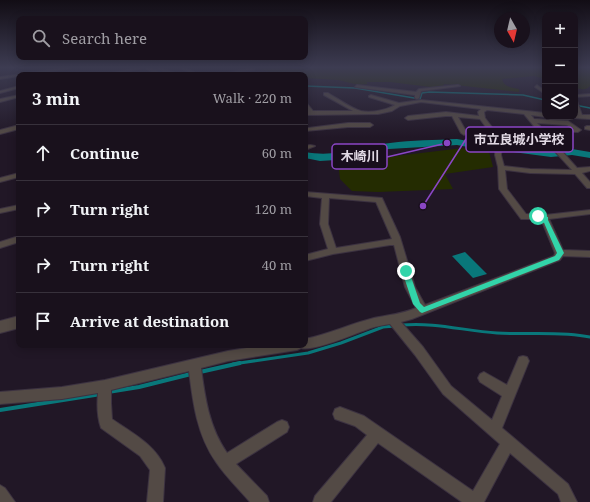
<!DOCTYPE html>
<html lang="en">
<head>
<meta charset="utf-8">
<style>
	body { margin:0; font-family:"Noto Serif","Noto Sans JP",serif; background:#261f29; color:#f1f3f6 }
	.controls { position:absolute; right:12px; top:12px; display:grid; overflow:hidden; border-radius:8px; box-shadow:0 2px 10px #0003 }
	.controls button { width:36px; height:36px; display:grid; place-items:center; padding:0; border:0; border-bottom:1px solid #37313b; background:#19111c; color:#f1f3f6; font:20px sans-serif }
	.compass { position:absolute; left:494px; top:12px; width:36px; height:36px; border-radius:50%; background:#19111c; box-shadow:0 2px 10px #0003; rotate:172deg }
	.stop { position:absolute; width:12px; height:12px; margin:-9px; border:3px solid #32d4a9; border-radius:50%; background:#fff }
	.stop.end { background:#32d4a9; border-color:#fff; box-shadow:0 1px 4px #0008 }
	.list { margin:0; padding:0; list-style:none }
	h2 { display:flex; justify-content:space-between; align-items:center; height:52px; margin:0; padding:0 16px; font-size:17px }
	h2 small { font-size:13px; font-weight:400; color:#9f9da3 }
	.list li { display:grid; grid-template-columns:26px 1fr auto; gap:12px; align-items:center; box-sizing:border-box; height:56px; padding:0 16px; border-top:1px solid #37313b }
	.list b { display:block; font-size:15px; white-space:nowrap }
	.list em { font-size:13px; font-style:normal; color:#9f9da3 }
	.icon { flex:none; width:22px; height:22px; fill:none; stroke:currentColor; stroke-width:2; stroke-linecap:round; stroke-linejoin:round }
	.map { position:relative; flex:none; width:590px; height:502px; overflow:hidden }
	.search { position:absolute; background:#19111c; box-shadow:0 2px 10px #0003; left:16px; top:16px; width:292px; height:44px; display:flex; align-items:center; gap:10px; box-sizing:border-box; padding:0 14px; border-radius:8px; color:#9f9da3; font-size:15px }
	.panel { position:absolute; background:#19111c; box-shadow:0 2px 10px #0003; left:16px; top:72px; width:292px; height:276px; border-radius:8px }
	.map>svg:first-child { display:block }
</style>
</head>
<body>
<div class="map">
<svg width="590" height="502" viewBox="0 0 590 502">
	<rect width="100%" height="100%" fill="#211726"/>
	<g fill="#242c01">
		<path d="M254,68H545V79L534,76L502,79C504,87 512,88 519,89V92L455,85L444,84L443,87H431L390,82H367V84L359,85L338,80L305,78V75H285Z"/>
		<path d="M575,68H590V86C586,91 581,89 575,88Z"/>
		<polygon points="463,148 489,152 493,167 445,174 453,189 378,192 352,191 340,179 338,163"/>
	</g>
	<polygon fill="#09777a" points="465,252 487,274 473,278 452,256"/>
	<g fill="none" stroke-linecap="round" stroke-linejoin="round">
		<g stroke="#09777a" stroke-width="1.5">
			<polyline points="305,86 355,88 420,99 422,93 429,92 523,95 545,100"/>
			<polyline points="575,105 590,108"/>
		</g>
		<g stroke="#09777a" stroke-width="3">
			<path d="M402,325C435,322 465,331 497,333C529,335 559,331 590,337"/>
			<polyline points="233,364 308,353 341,343 383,327 395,326"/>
		</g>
		<g stroke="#09777a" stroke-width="4">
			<polyline points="200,372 240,363"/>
			<polyline points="108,392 139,387 191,374"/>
			<polyline points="0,410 101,394"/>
		</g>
		<g fill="#09777a" fill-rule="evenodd">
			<polygon points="151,68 159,68 177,75 160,75"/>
			<path d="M457,139L495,146H513L551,151L572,149L590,152V158L572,155L551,157L513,152H495L457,145L389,149L336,160L320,161L305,158V152C338,158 358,146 390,143C412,140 435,140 457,139Z"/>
		</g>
		<defs>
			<g id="minor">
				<polygon points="62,68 71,68 31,75 19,75 19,76 0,79 0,77"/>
				<polygon points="135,68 142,68 112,75 104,75"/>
				<polygon points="156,68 161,68 181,75 167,74"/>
				<polygon points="180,68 185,68 194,72 191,75 187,75 189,72"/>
				<polygon points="255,68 254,70 221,75 245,69"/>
				<polygon points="357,85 416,92 419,89 458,85 460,86 421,91 419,98 417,99 415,98 415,95 355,87"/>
				<polygon points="537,85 545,91 545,94 535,87"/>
				<polygon points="19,86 19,88 0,93 0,91"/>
				<path d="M324,93H328C337,98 352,109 361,111C372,113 386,110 395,105L369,97V96L371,95L399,103L421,100L545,113V117L531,115L534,119L568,121L581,130L578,132L544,131L577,168L590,167V171L582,173L590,182V188H587L575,174L530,173L505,170L507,189L526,214L545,215L590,210V214L549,219L563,250L590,251V257L563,256L560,260L412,319L401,322L423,347L451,386L492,420L502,396L480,382L478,378L480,374L484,372L507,385L519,357L523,356L527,357L529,361L502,428L568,484L577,502H561L558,494L510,453L484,502H462L378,443L331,502H313L315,496L367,435L355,426L335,419L333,414L335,409L340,407L364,416L473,491L500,444L443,394L415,355L390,324C384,325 377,326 371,328C357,333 313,352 301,348L297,350L228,361L201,368C205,398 209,427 227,453L277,422L282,420L287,422L289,427L287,432L236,464L267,496L269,502H250C239,489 226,477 216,462C197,435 193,403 189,371L111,390V403L112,419C132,433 156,445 165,468L163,502H147L150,470L140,456L101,428C97,417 97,404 98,393L62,399L0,404V392L62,387L105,380L228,351L265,345H305V339C329,334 350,324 374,318C388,315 402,314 416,308L405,287L394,245H390L333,254L305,261V255L328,249L320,224L322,198L305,196V192L382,198L400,237L415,287L425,305L554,256L555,253L541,219H521L499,189L498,167L495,155L496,141L480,119L458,117L467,133L464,135L461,133L452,116H446L408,120L405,118L408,116L446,112L479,116L478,112L481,109L421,102L400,106L392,111L378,114L305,115V111H308L305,107V101L313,111H353L324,95ZM487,110L524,114L547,142L501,139L485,118L484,112ZM537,123L567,125L572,128L541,127ZM502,143L550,146L572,170L530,169L504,166L501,155ZM329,198L376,202L392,239L336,248L328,224Z"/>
				<polygon points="590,94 590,96 575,97 575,95"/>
				<polygon points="19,95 19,97 0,102 0,99"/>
				<polygon points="575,100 577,101 582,115 590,115 590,119 573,118 572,117 577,115"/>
				<polygon points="348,123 370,123 373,125 370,127 348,127 305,131 305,126 308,128"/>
				<polygon points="19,125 19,129 0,134 0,130"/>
				<polygon points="587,126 590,126 590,130 585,129 585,127"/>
				<polygon points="310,145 315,146 305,150 305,146"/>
				<polygon points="19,173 19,177 0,182 0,178"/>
				<polygon points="19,205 19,209 0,213 0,209"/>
				<polygon points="19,236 19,242 0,248 0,242"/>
				<polygon points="0,485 5,488 15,502 0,502"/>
			</g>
			<g id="tertiary">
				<polygon points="145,68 152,68 164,75 157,75"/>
				<polygon points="19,316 19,328 0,333 0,321"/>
			</g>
		</defs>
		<use href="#minor" stroke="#3c3241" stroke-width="2"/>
		<use href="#tertiary" stroke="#3c3241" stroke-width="2"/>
		<use href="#minor" fill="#534a45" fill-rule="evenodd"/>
		<use href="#tertiary" fill="#534a45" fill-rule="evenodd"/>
	</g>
	<linearGradient id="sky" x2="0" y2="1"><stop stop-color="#120d15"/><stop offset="0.49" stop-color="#3d3c52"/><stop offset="1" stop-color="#3d3c52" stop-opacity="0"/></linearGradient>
	<rect width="590" height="138" fill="url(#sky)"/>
	<polygon fill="#32d4a9" points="535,214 548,217 548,220 564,253 559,260 422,313 420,312 413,304 402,271 403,269 406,269 409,271 420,303 424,307 555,256 557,253 542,218 535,217"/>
	<path fill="none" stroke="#8a46c5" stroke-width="1.5" d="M423 206L466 139M447 143L387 157"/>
	<g fill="#8a46c5" stroke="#180e1c" stroke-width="1.5">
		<circle cx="423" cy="206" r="4"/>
		<circle cx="447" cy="143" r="4"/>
	</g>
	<g fill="#180e1c" stroke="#8a46c5" stroke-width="1.5">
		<rect x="466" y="127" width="107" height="25" rx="4"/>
		<rect x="332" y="144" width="55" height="25" rx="4"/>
	</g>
	<g font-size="13" text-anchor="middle" font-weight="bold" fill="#e1d9e4">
		<text x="519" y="144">市立良城小学校</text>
		<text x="360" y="161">木崎川</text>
	</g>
</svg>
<div class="controls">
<button>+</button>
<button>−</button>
<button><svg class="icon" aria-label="layers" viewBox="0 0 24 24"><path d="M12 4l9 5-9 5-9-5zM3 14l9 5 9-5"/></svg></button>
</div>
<svg class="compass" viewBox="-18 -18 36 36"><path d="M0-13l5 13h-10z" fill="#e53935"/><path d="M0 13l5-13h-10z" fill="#9f9da3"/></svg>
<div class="stop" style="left:538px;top:216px"></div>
<div class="stop end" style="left:406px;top:271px"></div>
<div class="search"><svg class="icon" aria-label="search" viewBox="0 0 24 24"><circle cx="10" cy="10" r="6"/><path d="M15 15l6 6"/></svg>Search here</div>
<section class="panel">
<h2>3 min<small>Walk · 220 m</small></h2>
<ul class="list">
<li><svg class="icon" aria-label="ahead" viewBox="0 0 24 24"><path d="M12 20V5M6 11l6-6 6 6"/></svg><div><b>Continue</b></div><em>60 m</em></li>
<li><svg class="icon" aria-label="right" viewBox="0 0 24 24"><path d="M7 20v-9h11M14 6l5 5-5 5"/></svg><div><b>Turn right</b></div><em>120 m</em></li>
<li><svg class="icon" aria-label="right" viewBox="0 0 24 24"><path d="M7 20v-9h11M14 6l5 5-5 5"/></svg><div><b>Turn right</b></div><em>40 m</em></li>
<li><svg class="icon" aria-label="arrive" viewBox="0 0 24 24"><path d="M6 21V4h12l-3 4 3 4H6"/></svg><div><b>Arrive at destination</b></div></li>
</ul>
</section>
</div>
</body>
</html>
